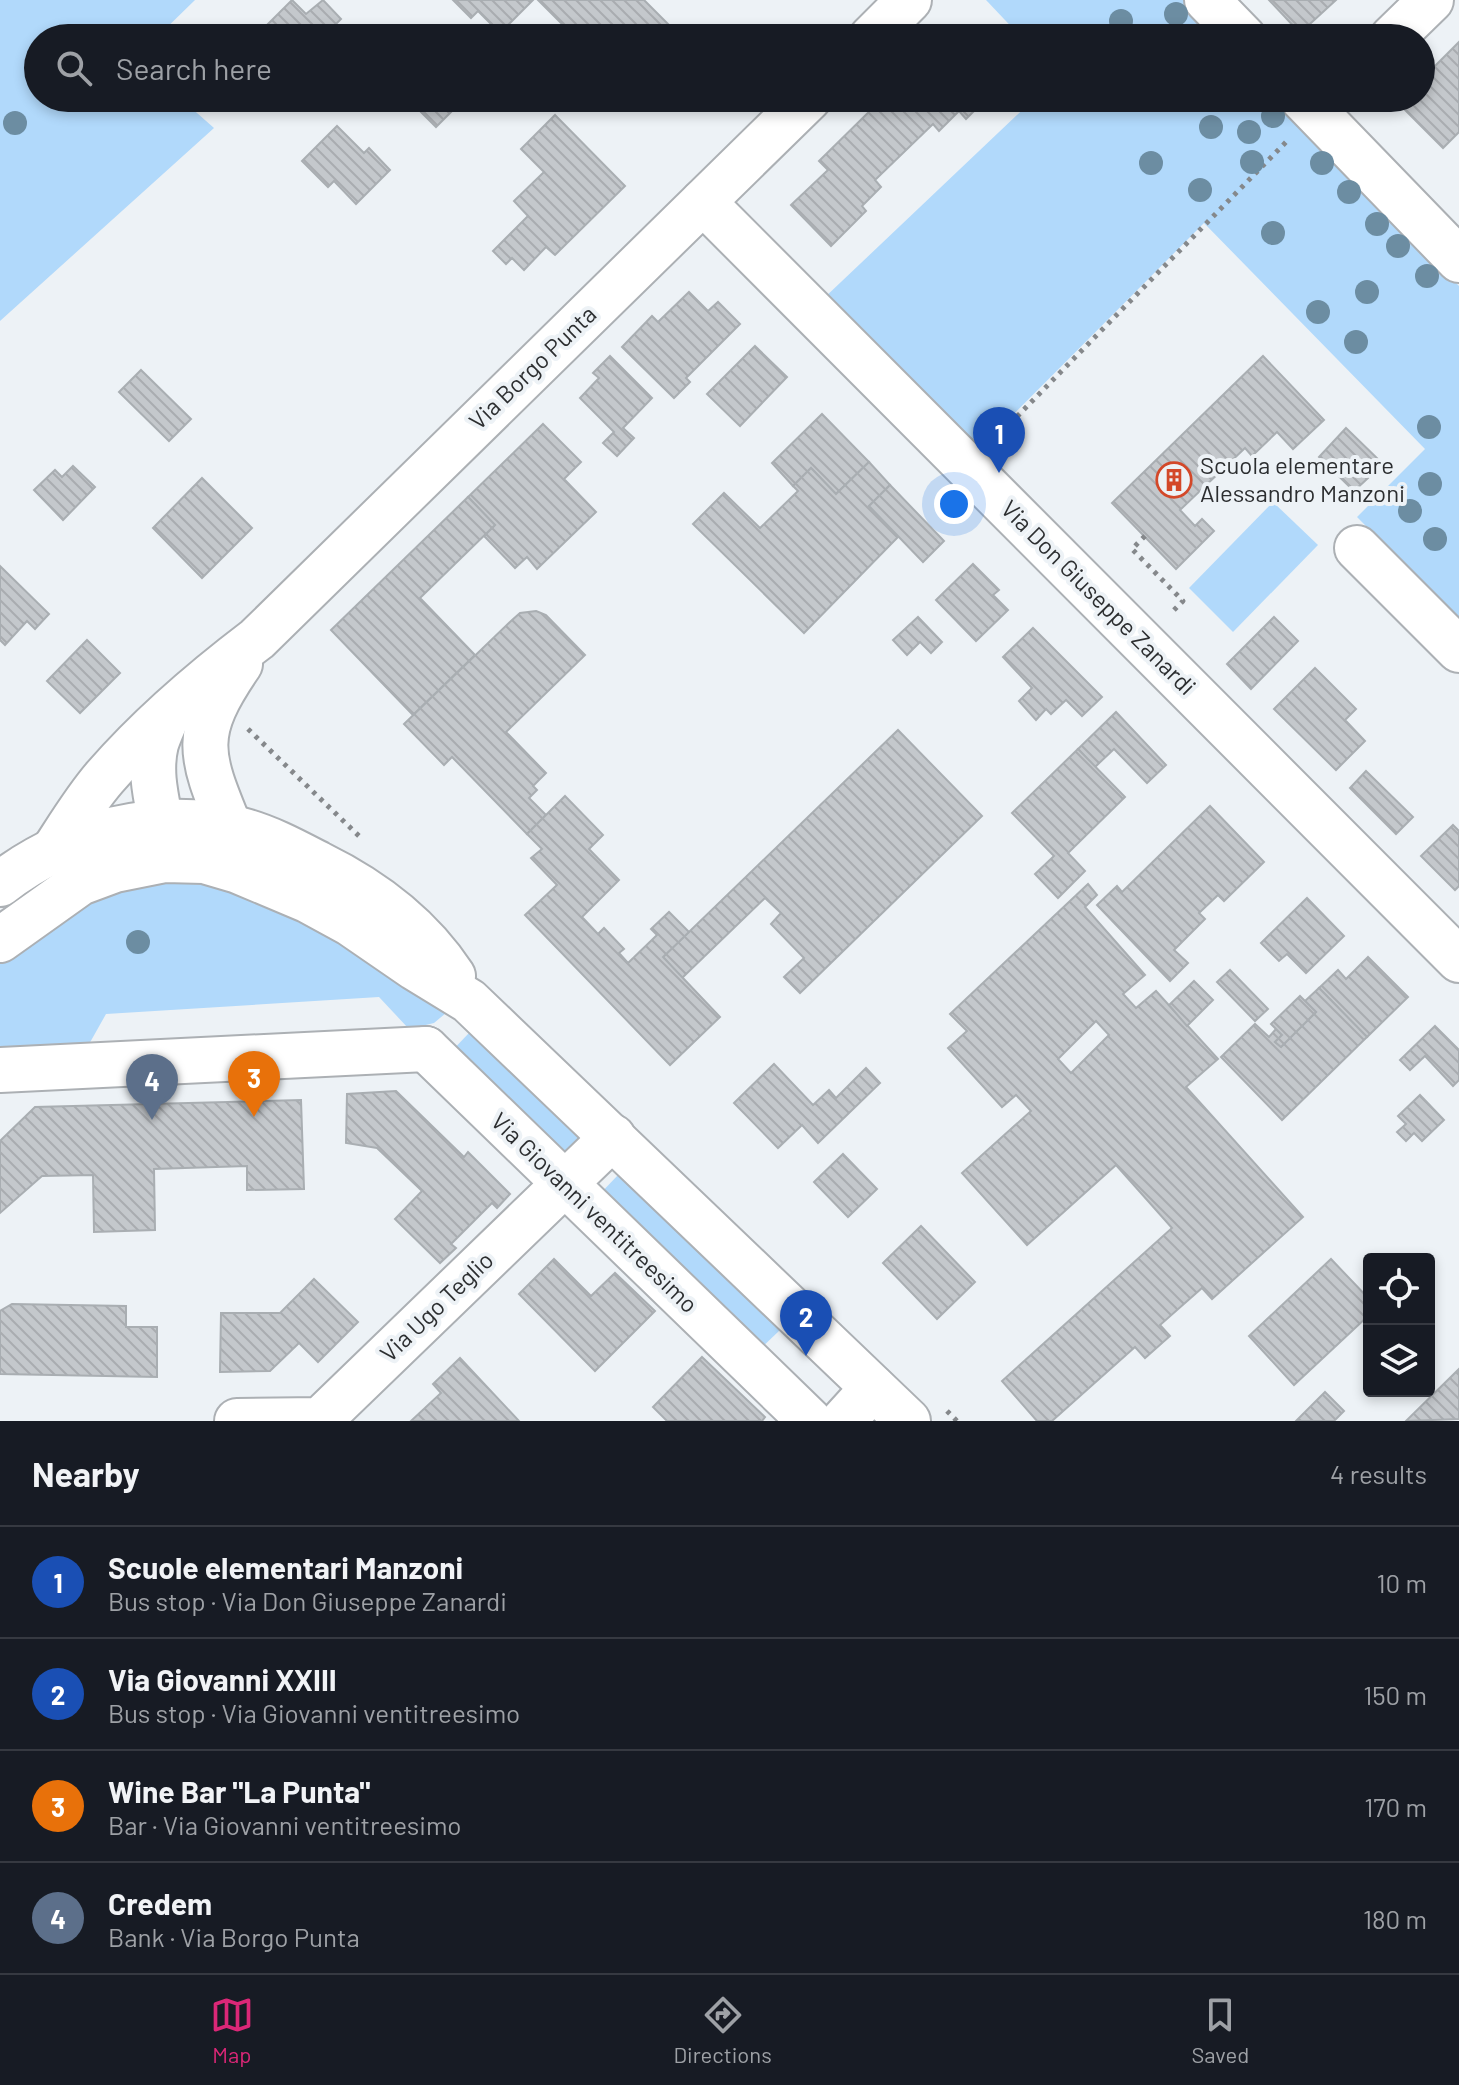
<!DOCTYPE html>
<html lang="en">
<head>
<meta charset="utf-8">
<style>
	body { margin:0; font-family:Barlow,sans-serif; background:#20242c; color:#f1f3f6 }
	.controls { position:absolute; right:24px; bottom:24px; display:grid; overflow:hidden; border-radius:8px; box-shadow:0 4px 12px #0003 }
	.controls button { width:72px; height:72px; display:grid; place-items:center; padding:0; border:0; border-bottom:2px solid #363941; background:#171b24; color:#f1f3f6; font:40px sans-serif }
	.you { position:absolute; left:954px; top:504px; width:28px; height:28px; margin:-20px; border:6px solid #fff; border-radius:50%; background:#1a73e8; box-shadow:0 0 0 12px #1a73e833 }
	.badge { display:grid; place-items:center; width:52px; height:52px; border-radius:50%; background:#db2777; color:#fff; font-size:26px; font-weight:700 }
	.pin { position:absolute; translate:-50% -66px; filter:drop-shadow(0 2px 4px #0008) }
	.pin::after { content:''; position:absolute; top:42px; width:28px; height:24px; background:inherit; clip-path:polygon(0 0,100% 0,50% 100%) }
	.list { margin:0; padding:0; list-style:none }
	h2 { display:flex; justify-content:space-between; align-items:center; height:104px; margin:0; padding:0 32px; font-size:34px }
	h2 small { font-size:26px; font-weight:400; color:#9ea1a6 }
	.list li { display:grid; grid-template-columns:52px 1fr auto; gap:24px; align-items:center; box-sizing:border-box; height:112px; padding:0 32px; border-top:2px solid #363941 }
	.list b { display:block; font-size:30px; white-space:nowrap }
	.list p { margin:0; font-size:26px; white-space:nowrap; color:#9ea1a6 }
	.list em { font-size:26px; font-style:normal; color:#9ea1a6 }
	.icon { flex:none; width:44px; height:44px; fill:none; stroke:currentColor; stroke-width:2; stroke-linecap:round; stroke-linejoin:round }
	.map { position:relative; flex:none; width:1459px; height:1421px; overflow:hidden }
	.search { position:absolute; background:#171b24; box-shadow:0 4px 12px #0003; left:24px; right:24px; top:24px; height:88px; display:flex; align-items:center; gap:20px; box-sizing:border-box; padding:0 28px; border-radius:44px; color:#9ea1a6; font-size:30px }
	.sheet { height:552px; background:#171b24 }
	nav { display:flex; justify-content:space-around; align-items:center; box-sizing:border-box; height:112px; border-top:2px solid #363941; background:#171b24; font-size:22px; color:#9ea1a6 }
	nav a { display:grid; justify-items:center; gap:4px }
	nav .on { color:#db2777 }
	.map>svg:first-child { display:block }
</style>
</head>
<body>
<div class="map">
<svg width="1459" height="1421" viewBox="0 0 1459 1421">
	<defs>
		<pattern id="building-back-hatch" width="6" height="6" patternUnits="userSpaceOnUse" patternTransform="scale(2)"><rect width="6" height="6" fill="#c4c8cc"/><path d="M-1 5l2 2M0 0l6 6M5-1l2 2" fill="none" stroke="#a9acb0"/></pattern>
	</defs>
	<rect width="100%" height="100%" fill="#edf2f6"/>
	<g fill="#b1d9fb">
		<polygon points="0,0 195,0 156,38 38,38 38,98 180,98 214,128 0,321"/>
		<polygon points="986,0 1183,0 1219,38 1022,38"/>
		<polygon points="1035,98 1277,98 1459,286 1459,620 1357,517 1425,449 1204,223 976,452 822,300"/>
		<polygon points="1273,502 1318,545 1233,632 1189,588"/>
		<polygon points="199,879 250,890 406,979 446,1013 434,1023 409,1029 379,997 106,1014 88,1046 0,1049 0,960 90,896 147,881"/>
		<polygon points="469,1033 579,1139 557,1162 447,1056"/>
		<polygon points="619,1174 780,1330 758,1351 597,1197"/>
	</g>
	<g fill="url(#building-back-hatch)" stroke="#a9aeb2" stroke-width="2" fill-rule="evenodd">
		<polygon points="292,0 306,14 323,0 341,19 322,38 254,38"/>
		<polygon points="453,0 533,0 500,33 478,11 471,18"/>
		<polygon points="538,0 644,0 668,24 654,38 576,38"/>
		<polygon points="1269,0 1336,0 1300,33"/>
		<polygon points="1459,42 1459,132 1443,148 1398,103 1402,98 1421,98 1421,80"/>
		<polygon points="407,98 465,98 436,127"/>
		<polygon points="883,98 987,98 966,119 959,111 939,131 933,124 875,180 881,187 862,206 866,211 831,246 791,205 828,170 819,161"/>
		<polygon points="555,115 625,186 555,255 546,247 524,270 512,258 506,264 493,251 528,216 514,201 544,172 521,149"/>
		<polygon points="337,126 364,153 369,148 390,170 356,204 334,181 328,187 302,161"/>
		<polygon points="689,292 708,311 718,302 740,324 686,378 690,382 674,398 622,347 652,316 658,322"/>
		<polygon points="755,346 787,377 740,426 707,394"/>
		<polygon points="610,356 652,398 623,428 634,438 617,456 603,443 614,432 580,398 599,378 593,373"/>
		<polygon points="1263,356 1324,420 1293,449 1277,432 1252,456 1245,448 1180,510 1195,526 1202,519 1214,531 1176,569 1112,503"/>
		<polygon points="141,370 191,419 169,441 119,392"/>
		<polygon points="822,414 869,462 836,494 811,468 793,486 772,463"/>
		<polygon points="543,424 581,462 564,479 596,512 537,569 527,557 515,568 484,536 495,525 468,497"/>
		<polygon points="1346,428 1383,464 1354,491 1319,457"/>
		<polygon points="869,462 890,485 869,506 898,537 804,633 693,524 724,493 760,528 798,491 793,486 811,468 836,494"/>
		<polygon points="73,466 95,487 63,520 34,490 55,470 62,477"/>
		<polygon points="202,478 252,528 202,578 153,528"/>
		<polygon points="890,485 944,541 923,562 869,506"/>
		<polygon points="468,497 495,525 420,598 475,655 413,715 331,630"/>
		<polygon points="973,564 999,590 993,595 1008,610 976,641 936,600"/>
		<polygon points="0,566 49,614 35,629 27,621 5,645 0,640"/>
		<polygon points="536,611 546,615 585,655 506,732 546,773 533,786 537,790 529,798 546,815 527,834 452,757 444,765 404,724 511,621 520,613"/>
		<polygon points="918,617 942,642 931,653 920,642 907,655 893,640"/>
		<polygon points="1274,617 1298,641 1251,689 1227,664"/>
		<polygon points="1033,628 1102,697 1082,716 1066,700 1051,714 1046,709 1036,720 1019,701 1032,688 1003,657"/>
		<polygon points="87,640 120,673 80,713 47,681"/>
		<polygon points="1315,668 1356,709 1345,720 1365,741 1336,770 1274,709"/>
		<polygon points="1116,712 1166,765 1147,783 1114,749 1095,767 1078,749"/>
		<polygon points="898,730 982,816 800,993 784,977 804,958 771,924 781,913 765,898 682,978 663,957"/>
		<polygon points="1078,749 1125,797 1068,853 1085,871 1058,898 1035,874 1054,856 1012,813"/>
		<polygon points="1366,771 1413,817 1396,834 1350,788"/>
		<polygon points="565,796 603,835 589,849 619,880 582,917 598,934 604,928 624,949 619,953 628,963 657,935 651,929 669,912 689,932 663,957 720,1017 670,1065 525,915 557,885 531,858 542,849 527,834"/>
		<polygon points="1210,806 1264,862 1224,901 1218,895 1199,913 1205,919 1174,950 1188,963 1170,981 1097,905 1117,886 1122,892"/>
		<polygon points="1453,825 1459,831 1459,886 1455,890 1421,856"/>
		<path d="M1088,884L1097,895L1085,907L1145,975L1123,994L1136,1008L1156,991L1218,1059L1186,1087L1303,1217L1212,1299L1202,1288L1160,1325L1170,1336L1145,1358L1135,1347L1052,1421H1037L1002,1381L1172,1228L1116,1165L1027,1245L962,1173L1031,1111L1016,1095L1002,1107L948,1048L967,1031L950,1014ZM1096,1021L1109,1035L1071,1073L1058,1059Z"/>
		<polygon points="1307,898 1344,936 1306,973 1287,954 1279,961 1261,943"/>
		<polygon points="1368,957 1408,997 1367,1037 1319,988 1338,970 1346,979"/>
		<polygon points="1230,970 1268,1009 1255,1021 1217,982"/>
		<polygon points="1194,981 1213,1000 1187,1026 1169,1005"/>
		<polygon points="1319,988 1367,1037 1282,1120 1221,1057 1255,1024 1269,1037 1276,1029 1282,1035 1275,1042 1281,1047 1316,1012 1305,1001"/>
		<polygon points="1300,996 1316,1012 1281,1047 1275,1042 1282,1035 1271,1024"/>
		<polygon points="1435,1026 1459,1050 1459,1080 1453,1086 1425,1056 1410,1070 1400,1060"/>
		<polygon points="774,1064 813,1105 829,1090 836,1098 866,1068 880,1083 818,1143 802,1125 778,1148 734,1103"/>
		<polygon points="396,1091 464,1157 468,1152 510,1194 497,1208 492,1203 451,1244 456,1248 440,1263 395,1219 422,1191 377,1148 346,1143 347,1094"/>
		<polygon points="1420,1095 1444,1120 1422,1141 1414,1133 1406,1141 1397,1132 1406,1124 1398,1116"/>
		<polygon points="301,1100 304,1189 247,1190 247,1166 154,1169 155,1230 94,1232 93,1175 42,1176 0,1213 0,1141 35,1107"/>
		<polygon points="843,1154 877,1189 848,1217 814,1182"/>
		<polygon points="921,1226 975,1282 937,1319 883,1263"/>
		<polygon points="554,1259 591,1296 615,1273 655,1311 595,1371 519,1294"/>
		<polygon points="1331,1259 1369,1299 1369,1315 1294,1385 1249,1336"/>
		<polygon points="314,1279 358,1322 318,1362 299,1343 270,1371 220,1372 221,1313 280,1313"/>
		<polygon points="12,1304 126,1306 126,1327 157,1327 157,1377 0,1374 0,1311"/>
		<polygon points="702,1357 765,1417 762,1421 667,1421 653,1407"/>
		<polygon points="460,1358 519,1421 411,1421 441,1393 433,1384"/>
		<polygon points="1459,1369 1459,1419 1406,1421"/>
		<polygon points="1325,1392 1344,1411 1334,1421 1296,1421"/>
	</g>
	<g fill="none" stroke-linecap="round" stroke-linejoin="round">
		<defs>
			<g id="minor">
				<polyline points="1207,0 1244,38"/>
				<polyline points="871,38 909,0"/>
				<polyline points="1392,38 1431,0"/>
				<polyline points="1302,98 1459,260"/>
				<polyline points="703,202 1459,960"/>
				<polyline points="1357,548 1459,650"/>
				<path d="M230,828C199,753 192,734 240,664"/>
				<path d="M165,850C162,814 147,780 156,744C159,734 164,724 168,714"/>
				<path d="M52,853C69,827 85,800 105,777C150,725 203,680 257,639L809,98"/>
				<path d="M0,884C67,832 158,808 241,830C268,837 294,851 319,864C372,890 420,926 453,976"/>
				<polyline points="0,940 80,883 115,870 165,860 204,861 238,871 307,900 351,924 415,968 469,1001 908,1421"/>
				<polyline points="426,1049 810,1421"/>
				<polyline points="0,1070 426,1049"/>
				<polyline points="237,1421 320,1420 613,1137"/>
				<polyline points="843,1421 873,1388"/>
			</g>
		</defs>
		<use href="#minor" stroke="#acb0b4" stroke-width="48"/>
		<g stroke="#85888b" stroke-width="5" stroke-dasharray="4 6" stroke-linecap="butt">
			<polyline points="996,438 1289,139"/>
			<polyline points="1145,536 1132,549 1183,601 1171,613"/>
			<polyline points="248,729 359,836"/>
			<polyline points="947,1411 957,1421"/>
		</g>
		<use href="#minor" stroke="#fff" stroke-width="44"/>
	</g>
	<g fill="#6c8da2">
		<circle cx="1176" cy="14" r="12"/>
		<circle cx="1121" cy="21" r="12"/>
		<circle cx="1273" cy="116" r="12"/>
		<circle cx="15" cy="123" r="12"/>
		<circle cx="1211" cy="127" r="12"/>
		<circle cx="1249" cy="132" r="12"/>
		<circle cx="1252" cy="162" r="12"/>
		<circle cx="1151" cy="163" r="12"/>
		<circle cx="1322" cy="163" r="12"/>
		<circle cx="1200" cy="190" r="12"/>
		<circle cx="1349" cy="192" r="12"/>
		<circle cx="1377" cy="224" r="12"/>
		<circle cx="1273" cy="233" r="12"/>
		<circle cx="1398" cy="246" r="12"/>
		<circle cx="1427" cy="276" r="12"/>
		<circle cx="1367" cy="292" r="12"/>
		<circle cx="1318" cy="312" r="12"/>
		<circle cx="1356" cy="342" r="12"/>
		<circle cx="1429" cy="427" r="12"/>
		<circle cx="1430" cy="484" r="12"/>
		<circle cx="1410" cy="511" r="12"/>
		<circle cx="1435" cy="539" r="12"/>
		<circle cx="138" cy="942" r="12"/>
	</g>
	<defs>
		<symbol id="building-ring" viewBox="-11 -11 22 22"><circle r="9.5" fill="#edf2f6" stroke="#d34829" stroke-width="1.5"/><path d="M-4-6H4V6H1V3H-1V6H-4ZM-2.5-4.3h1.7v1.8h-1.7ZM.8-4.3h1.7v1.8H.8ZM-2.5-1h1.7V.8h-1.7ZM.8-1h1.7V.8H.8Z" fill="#d34829"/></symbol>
	</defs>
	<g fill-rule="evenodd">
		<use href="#building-ring" x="1154" y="460" width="40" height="40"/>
	</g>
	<g text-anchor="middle" stroke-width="8" stroke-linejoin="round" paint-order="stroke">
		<g font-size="24" fill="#2c2e30" stroke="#edf2f6">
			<text transform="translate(533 368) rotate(-44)" y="8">Via Borgo Punta</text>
			<text transform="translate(1098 598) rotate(45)" y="8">Via Don Giuseppe Zanardi</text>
			<text transform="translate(594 1213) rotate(44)" y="8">Via Giovanni ventitreesimo</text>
			<text transform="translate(437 1307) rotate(-44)" y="8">Via Ugo Teglio</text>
		</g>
		<g font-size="24" fill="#2c2e30" stroke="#edf2f6" text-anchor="start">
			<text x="1200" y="474">Scuola elementare<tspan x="1200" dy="28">Alessandro Manzoni</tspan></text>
		</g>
	</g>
</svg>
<div class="controls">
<button><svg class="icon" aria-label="locate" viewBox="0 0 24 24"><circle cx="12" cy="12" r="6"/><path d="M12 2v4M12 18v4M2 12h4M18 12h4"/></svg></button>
<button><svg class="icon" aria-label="layers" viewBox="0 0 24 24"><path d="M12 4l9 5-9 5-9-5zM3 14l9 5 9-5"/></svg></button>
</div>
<div class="you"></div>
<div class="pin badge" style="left:999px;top:473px;background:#1a4fb4">1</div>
<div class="pin badge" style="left:806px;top:1356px;background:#1a4fb4">2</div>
<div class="pin badge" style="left:254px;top:1117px;background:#e8710a">3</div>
<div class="pin badge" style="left:152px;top:1120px;background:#5c6f8a">4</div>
<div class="search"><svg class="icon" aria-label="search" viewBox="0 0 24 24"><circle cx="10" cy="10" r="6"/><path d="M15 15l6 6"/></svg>Search here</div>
</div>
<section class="sheet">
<h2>Nearby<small>4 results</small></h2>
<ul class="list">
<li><span class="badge" style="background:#1a4fb4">1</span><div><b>Scuole elementari Manzoni</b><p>Bus stop · Via Don Giuseppe Zanardi</p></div><em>10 m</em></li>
<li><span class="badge" style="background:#1a4fb4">2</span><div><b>Via Giovanni XXIII</b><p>Bus stop · Via Giovanni ventitreesimo</p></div><em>150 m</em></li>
<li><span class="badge" style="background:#e8710a">3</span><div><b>Wine Bar &quot;La Punta&quot;</b><p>Bar · Via Giovanni ventitreesimo</p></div><em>170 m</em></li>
<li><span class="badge" style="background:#5c6f8a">4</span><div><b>Credem</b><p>Bank · Via Borgo Punta</p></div><em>180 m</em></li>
</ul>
</section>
<nav>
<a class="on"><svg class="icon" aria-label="map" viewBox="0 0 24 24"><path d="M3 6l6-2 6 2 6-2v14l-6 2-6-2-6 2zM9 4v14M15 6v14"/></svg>Map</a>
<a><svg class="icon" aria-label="directions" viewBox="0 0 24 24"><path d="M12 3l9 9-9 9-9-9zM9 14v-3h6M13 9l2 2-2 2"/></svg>Directions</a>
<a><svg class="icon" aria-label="saved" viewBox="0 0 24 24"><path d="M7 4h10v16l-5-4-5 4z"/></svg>Saved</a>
</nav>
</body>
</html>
